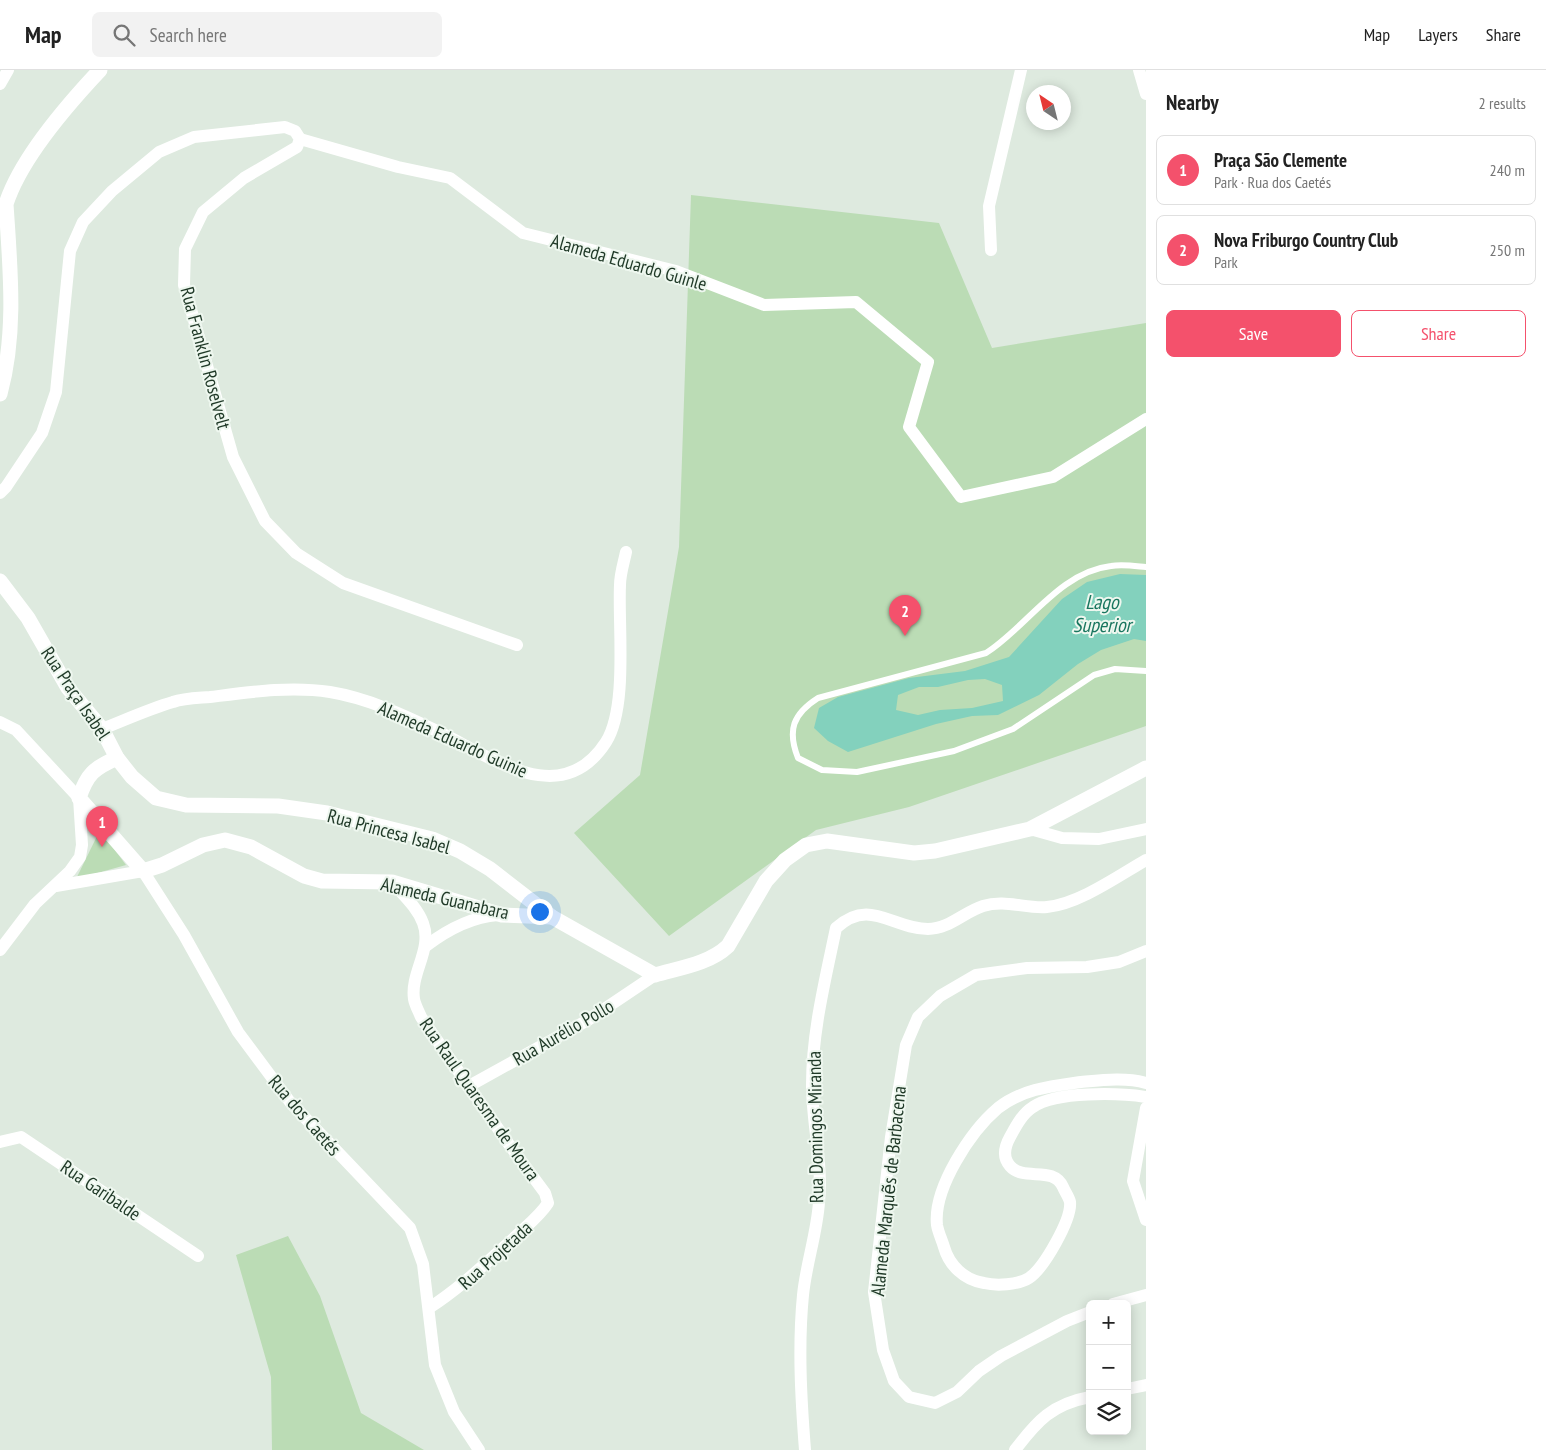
<!DOCTYPE html>
<html lang="en">
<head>
<meta charset="utf-8">
<style>
	body { margin:0; font-family:"PT Sans Narrow",sans-serif; background:#f2f2f2; color:#222 }
	.controls { position:absolute; right:15px; bottom:15px; display:grid; overflow:hidden; border-radius:8px; box-shadow:0 2px 12px #0003 }
	.controls button { width:45px; height:45px; display:grid; place-items:center; padding:0; border:0; border-bottom:1px solid #e0e0e0; background:#fff; color:#222; font:25px sans-serif }
	.compass { position:absolute; left:1026px; top:15px; width:45px; height:45px; border-radius:50%; background:#fff; box-shadow:0 2px 12px #0003; rotate:325deg }
	.you { position:absolute; left:539px; top:841px; width:18px; height:18px; margin:-12px; border:4px solid #fff; border-radius:50%; background:#1a73e8; box-shadow:0 0 0 8px #1a73e833 }
	.badge { display:grid; place-items:center; width:32px; height:32px; border-radius:50%; background:#f4516c; color:#fff; font-size:16px; font-weight:700 }
	.pin { position:absolute; translate:-50% -41px; filter:drop-shadow(0 1px 2px #0008) }
	.pin::after { content:''; position:absolute; top:26px; width:18px; height:15px; background:inherit; clip-path:polygon(0 0,100% 0,50% 100%) }
	.list { margin:0; padding:0; list-style:none }
	h2 { display:flex; justify-content:space-between; align-items:center; height:65px; margin:0; padding:0 20px; font-size:21px }
	h2 small { font-size:16px; font-weight:400; color:#767676 }
	.list li { display:grid; grid-template-columns:32px 1fr auto; gap:15px; align-items:center; box-sizing:border-box; height:70px; margin:0 10px 10px; padding:0 10px; border:1px solid #e0e0e0; border-radius:8px }
	.list b { display:block; font-size:19px; white-space:nowrap }
	.list p { margin:0; font-size:16px; white-space:nowrap; color:#767676 }
	.list em { font-size:16px; font-style:normal; color:#767676 }
	.actions { display:flex; gap:10px; padding:15px 20px }
	.actions a { flex:1; padding:11px 0; border:1px solid #f4516c; border-radius:8px; text-align:center; font-size:18px; color:#f4516c }
	.actions .main { background:#f4516c; color:#fff }
	.icon { flex:none; width:28px; height:28px; fill:none; stroke:currentColor; stroke-width:2; stroke-linecap:round; stroke-linejoin:round }
	.map { position:relative; flex:none; width:1146px; height:1380px; overflow:hidden }
	header { display:flex; align-items:center; gap:30px; box-sizing:border-box; height:70px; padding:0 25px; background:#fff; border-bottom:1px solid #e0e0e0 }
	header strong { font-size:24px }
	nav { display:flex; gap:28px; margin-inline-start:auto; font-size:18px }
	.search { width:350px; height:45px; background:#f2f2f2; display:flex; align-items:center; gap:12px; box-sizing:border-box; padding:0 18px; border-radius:8px; color:#767676; font-size:19px }
	main { display:flex }
	aside { flex:1; background:#fff }
	.map>svg:first-child { display:block }
</style>
</head>
<body>
<header>
<strong>Map</strong>
<div class="search"><svg class="icon" aria-label="search" viewBox="0 0 24 24"><circle cx="10" cy="10" r="6"/><path d="M15 15l6 6"/></svg>Search here</div>
<nav><a>Map</a><a>Layers</a><a>Share</a></nav>
</header>
<main>
<div class="map">
<svg width="1146" height="1380" viewBox="0 0 1146 1380">
	<rect width="100%" height="100%" fill="#deeadf"/>
	<g fill="#bbdcb5">
		<polygon points="691,125 939,153 992,278 1146,253 1146,656 909,737 816,760 669,866 574,763 640,705 679,477"/>
		<polygon points="100,760 126,795 76,809"/>
		<polygon points="288,1166 320,1226 361,1343 424,1380 272,1380 271,1307 236,1185"/>
	</g>
	<path fill="#83d1bd" fill-rule="evenodd" d="M1120,504L1146,505V571L1134,569L1101,580L1078,594L1039,625L998,645L972,646L936,654L848,682L828,671L814,658L819,638L838,627L909,608L965,601L1009,587L1062,529L1087,512ZM985,609L1002,615L1003,631L972,638L940,640L918,645L896,640L898,625L919,617H938L968,610Z"/>
	<g fill="none" stroke-linecap="round" stroke-linejoin="round">
		<path stroke="#fff" stroke-width="6" d="M1146,497C1135,496 1122,494 1111,496C1059,502 1027,557 986,583L818,628C793,644 787,660 798,688L822,700L857,702L954,681L1013,659L1094,605L1115,599L1146,601"/>
		<g stroke="#fff" stroke-width="12">
			<polyline points="1139,0 1146,24"/>
			<polyline points="0,14 8,0"/>
			<polyline points="300,69 398,97 450,108 523,163 676,201 764,235 856,232 928,292 909,357 961,427 1053,407 1146,349"/>
			<polyline points="991,180 989,136 1021,0"/>
			<polyline points="0,423 6,417 42,363 56,322 70,181 83,152 112,121 159,82 194,67 285,57 295,61 300,69 297,77 244,108 203,142 185,179 184,215 233,387 265,451 296,483 343,513 517,575"/>
			<polyline points="0,652 16,660 79,728 82,775 80,787 70,801 35,834 0,880"/>
			<path d="M102,659C125,650 149,639 173,632C184,628 198,628 210,627C250,622 290,616 330,622C367,628 404,645 437,661C490,686 561,742 606,672C628,637 618,556 620,515C620,504 624,492 626,482"/>
			<polyline points="1030,759 1062,768 1099,769 1146,759"/>
			<path d="M392,812C403,825 417,837 423,853C433,879 410,903 414,929C415,935 419,942 421,947L508,1073L545,1123L548,1133C539,1147 525,1157 513,1169C486,1193 460,1218 429,1238"/>
			<polyline points="56,816 143,801 184,865 238,962 290,1032 410,1158 423,1194 435,1295 454,1342 479,1380"/>
			<path d="M426,876C447,860 471,847 498,845"/>
			<path d="M1146,1013C1126,1007 1102,1010 1081,1012C1052,1016 1022,1019 998,1038C971,1061 933,1118 937,1155C938,1162 942,1170 944,1177C949,1195 964,1210 984,1213C996,1216 1018,1215 1029,1208C1044,1198 1072,1149 1070,1132C1069,1127 1065,1122 1063,1117C1053,1095 1024,1112 1010,1096C1002,1087 1005,1076 1010,1067C1016,1056 1022,1044 1033,1037C1056,1021 1119,1023 1146,1027"/>
			<polyline points="469,1016 588,950 655,905"/>
			<polyline points="1146,1038 1133,1111 1146,1150"/>
			<polyline points="0,1072 21,1067 198,1186"/>
			<polyline points="1113,1234 1146,1225"/>
			<polyline points="1090,1242 1067,1251 1001,1286 979,1301 957,1322 935,1333 909,1327 894,1311 883,1280 874,1222 891,1067 906,975 918,947 940,926 976,905 1027,898 1087,897 1119,892 1146,881"/>
			<polyline points="1127,1319 1146,1315"/>
			<path d="M805,1380C801,1329 798,1276 803,1225C806,1194 817,1163 819,1132C823,1093 812,1054 812,1015C812,962 825,911 836,858C870,827 892,859 928,859C949,859 964,842 983,836C1005,829 1026,839 1047,837C1079,834 1118,806 1146,790"/>
			<path d="M1015,1380C1037,1351 1052,1334 1090,1327"/>
		</g>
		<g stroke="#fff" stroke-width="15">
			<path d="M0,324C17,262 10,197 6,134C20,90 68,34 100,0"/>
			<path d="M0,511L28,548L68,618L102,659L117,688L132,707L156,728L186,735L278,736L327,743L432,769L460,781L490,799L552,847L655,905C679,898 709,894 728,876L766,811L785,790L806,775L827,771L914,783L935,781L1030,759L1146,698"/>
			<path d="M117,688C94,698 87,704 79,728L143,801L162,795L203,775L225,770L251,777L304,806L322,811L392,812L502,845L552,847"/>
		</g>
	</g>
	<g text-anchor="middle" stroke-width="4" stroke-linejoin="round" paint-order="stroke">
		<g font-size="19" fill="#1f3927" stroke="#eef7ef">
			<text transform="translate(629 192) rotate(16)" y="7">Alameda Eduardo Guinle</text>
			<text transform="translate(206 288) rotate(75)" y="7">Rua Franklin Roselvelt</text>
			<text transform="translate(76 623) rotate(56)" y="7">Rua Praça Isabel</text>
			<text transform="translate(453 669) rotate(24)" y="7">Alameda Eduardo Guinie</text>
			<text transform="translate(389 761) rotate(15)" y="7">Rua Princesa Isabel</text>
			<text transform="translate(445 828) rotate(13)" y="7">Alameda Guanabara</text>
			<text transform="translate(563 962) rotate(-30)" y="7">Rua Aurélio Pollo</text>
			<text transform="translate(480 1029) rotate(55)" y="7">Rua Raul Quaresma de Moura</text>
			<text transform="translate(305 1045) rotate(49)" y="7">Rua dos Caetés</text>
			<text transform="translate(815 1057) rotate(-91)" y="7">Rua Domingos Miranda</text>
			<text transform="translate(101 1120) rotate(34)" y="7">Rua Garibalde</text>
			<text transform="translate(888 1121) rotate(-84)" y="7">Alameda Marquẽs de Barbacena</text>
			<text transform="translate(495 1185) rotate(-42)" y="7">Rua Projetada</text>
		</g>
		<g font-size="20" font-style="italic" fill="#19765f" stroke="#eef7ef">
			<text x="1102" y="539">Lago<tspan x="1102" dy="23">Superior</tspan></text>
		</g>
	</g>
</svg>
<div class="controls">
<button>+</button>
<button>−</button>
<button><svg class="icon" aria-label="layers" viewBox="0 0 24 24"><path d="M12 4l9 5-9 5-9-5zM3 14l9 5 9-5"/></svg></button>
</div>
<svg class="compass" viewBox="-18 -18 36 36"><path d="M0-13l5 13h-10z" fill="#e53935"/><path d="M0 13l5-13h-10z" fill="#767676"/></svg>
<div class="you"></div>
<div class="pin badge" style="left:102px;top:777px">1</div>
<div class="pin badge" style="left:905px;top:566px">2</div>
</div>
<aside>
<h2>Nearby<small>2 results</small></h2>
<ul class="list">
<li><span class="badge">1</span><div><b>Praça São Clemente</b><p>Park · Rua dos Caetés</p></div><em>240 m</em></li>
<li><span class="badge">2</span><div><b>Nova Friburgo Country Club</b><p>Park</p></div><em>250 m</em></li>
</ul>
<div class="actions"><a class="main">Save</a><a>Share</a></div>
</aside>
</main>
</body>
</html>
